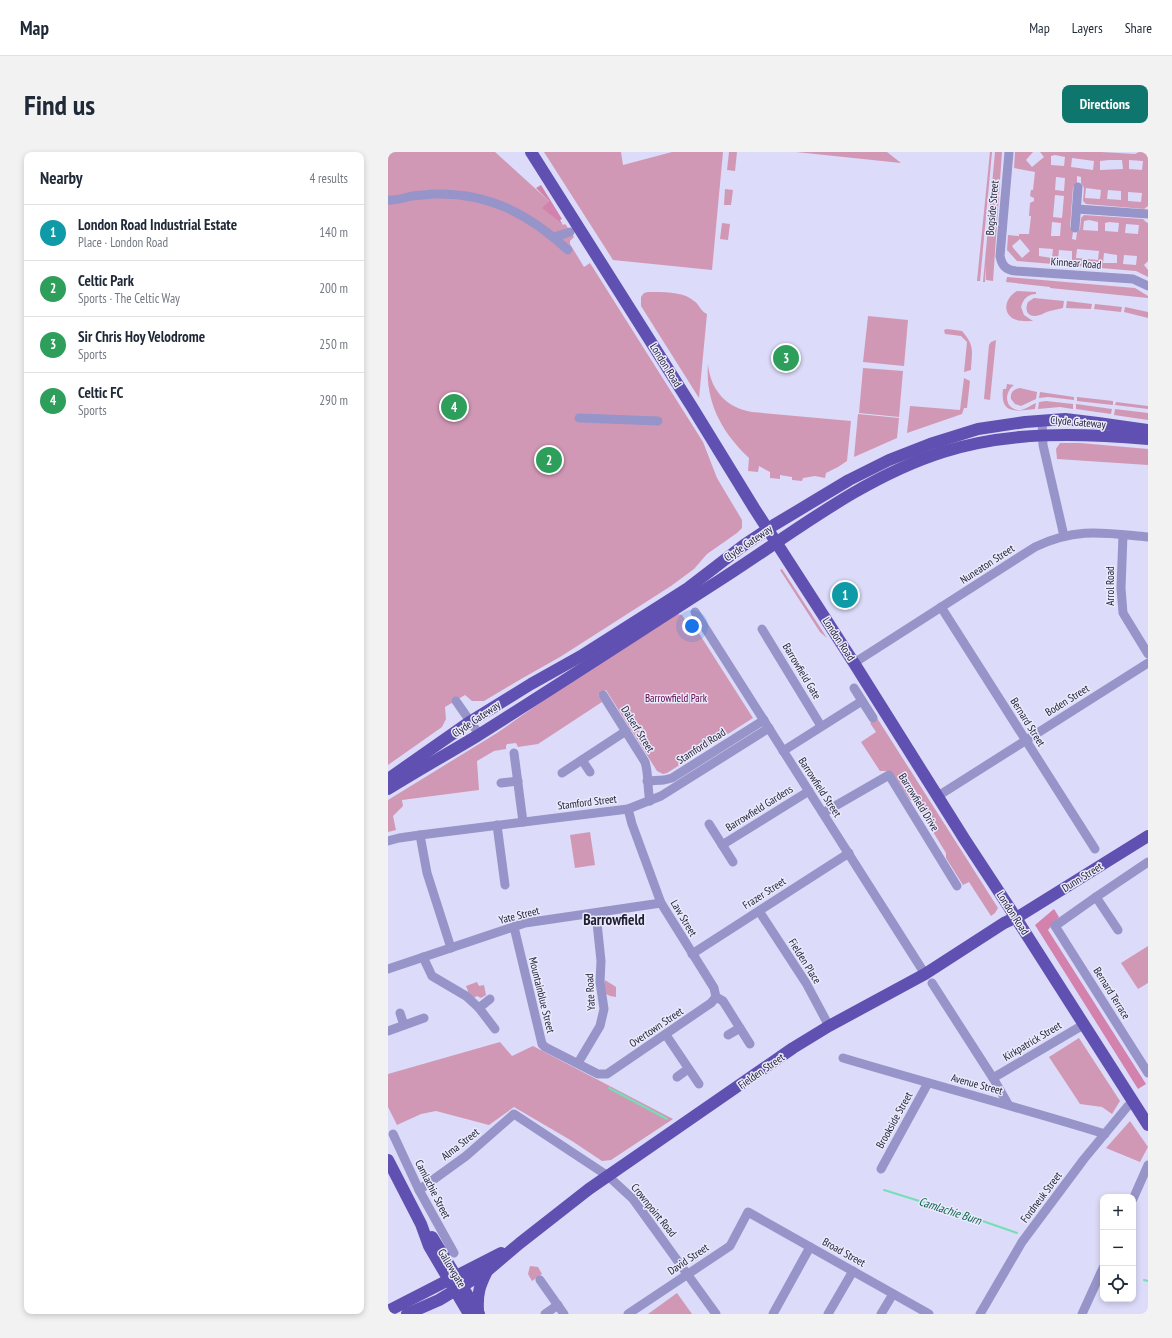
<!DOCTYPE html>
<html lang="en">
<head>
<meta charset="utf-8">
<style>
	body { margin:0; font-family:"PT Sans Narrow",sans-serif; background:#f2f2f3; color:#1f2937 }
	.controls { position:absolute; right:12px; bottom:12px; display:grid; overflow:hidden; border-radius:8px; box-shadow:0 2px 6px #0003 }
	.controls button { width:36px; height:36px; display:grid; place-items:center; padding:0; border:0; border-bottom:1px solid #e0e1e3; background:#fff; color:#1f2937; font:20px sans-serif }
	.you { position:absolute; left:304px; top:474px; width:14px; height:14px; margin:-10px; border:3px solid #fff; border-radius:50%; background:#1a73e8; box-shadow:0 0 0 6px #1a73e833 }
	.badge { display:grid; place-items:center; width:26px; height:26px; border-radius:50%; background:#0f766e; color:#fff; font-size:13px; font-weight:700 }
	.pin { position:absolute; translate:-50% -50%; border:2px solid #fff; box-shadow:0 1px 4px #0006 }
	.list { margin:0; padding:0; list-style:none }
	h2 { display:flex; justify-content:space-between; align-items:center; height:52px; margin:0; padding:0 16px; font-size:17px }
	h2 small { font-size:13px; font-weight:400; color:#747a83 }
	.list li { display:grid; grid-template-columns:26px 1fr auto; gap:12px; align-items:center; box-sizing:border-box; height:56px; padding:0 16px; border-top:1px solid #e0e1e3 }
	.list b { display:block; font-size:15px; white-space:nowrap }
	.list p { margin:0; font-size:13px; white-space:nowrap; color:#747a83 }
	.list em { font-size:13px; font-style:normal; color:#747a83 }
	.icon { flex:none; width:22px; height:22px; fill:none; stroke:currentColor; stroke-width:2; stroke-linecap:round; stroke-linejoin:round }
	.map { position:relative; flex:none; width:760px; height:1162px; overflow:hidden; border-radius:8px }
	header { display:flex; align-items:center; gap:24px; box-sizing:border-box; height:56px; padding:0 20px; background:#fff; border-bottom:1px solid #e0e1e3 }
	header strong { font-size:19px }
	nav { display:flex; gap:22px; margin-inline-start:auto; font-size:14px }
	.intro { display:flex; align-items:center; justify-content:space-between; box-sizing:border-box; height:96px; padding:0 24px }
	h1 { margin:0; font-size:28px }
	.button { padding:10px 18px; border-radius:8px; background:#0f766e; color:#fff; font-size:14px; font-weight:700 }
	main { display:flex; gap:24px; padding:0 24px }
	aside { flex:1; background:#fff; border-radius:8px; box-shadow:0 2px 6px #0003 }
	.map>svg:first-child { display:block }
</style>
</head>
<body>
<header>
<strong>Map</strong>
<nav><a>Map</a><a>Layers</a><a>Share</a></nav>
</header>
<div class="intro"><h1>Find us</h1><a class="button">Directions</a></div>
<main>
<aside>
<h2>Nearby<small>4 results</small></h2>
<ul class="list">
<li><span class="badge" style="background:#0f9aa8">1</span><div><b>London Road Industrial Estate</b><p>Place · London Road</p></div><em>140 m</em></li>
<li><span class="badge" style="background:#2e9e5b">2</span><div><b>Celtic Park</b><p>Sports · The Celtic Way</p></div><em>200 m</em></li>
<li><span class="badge" style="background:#2e9e5b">3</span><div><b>Sir Chris Hoy Velodrome</b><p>Sports</p></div><em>250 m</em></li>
<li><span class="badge" style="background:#2e9e5b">4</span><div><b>Celtic FC</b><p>Sports</p></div><em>290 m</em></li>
</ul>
</aside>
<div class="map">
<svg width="760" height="1162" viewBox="0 0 760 1162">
	<rect width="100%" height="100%" fill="#dcdbf9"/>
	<g fill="#d198b5" fill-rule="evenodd">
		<polygon points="0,0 107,0 161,49 155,56 175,73 177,72 178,73 186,85 182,89 182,92 196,115 202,111 315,290 329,326 354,368 354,376 349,381 319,402 306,417 283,434 172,505 133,527 96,549 84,549 77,543 57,555 58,567 54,575 0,613"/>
		<polygon points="156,0 233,0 235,13 284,0 335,0 324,118 225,108"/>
		<polygon points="341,0 349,0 347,19 339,18"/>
		<polygon points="408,0 499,0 513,11"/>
		<polygon points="602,0 604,0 592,129 589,129"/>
		<polygon points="607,0 614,0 605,129 598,128 598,113 597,130 595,130"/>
		<path d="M627,0H645L638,8L644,15L656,5L652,0H713L747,2L751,0H760V54L756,57L698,52L695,49L696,36L693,31V25L689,24V31L685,35L682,75L685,80L684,87L688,88L689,80L692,77L693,66L696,63L755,67L758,70L760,71V109L756,113L760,118V125L748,119L629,109L619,98L620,83L631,84V82H641L643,64H641L642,51L646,49V46L642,44L643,38H645L647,20L626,16ZM667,3L677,5L676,14L663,13V4ZM684,6L706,9L705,18L683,15ZM721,8H734L735,17L712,18V9ZM741,8L755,9L754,18L741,17ZM668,25L677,26L676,39L667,38ZM698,36L713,38L712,47L697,46ZM720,38L733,39V48L719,47ZM740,40L754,41L753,50L740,49ZM667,43L676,44L674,66L665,65ZM701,68L710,70V79L695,78L696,69ZM664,70L673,71L672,84H663ZM721,70L731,71L730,80L717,79V71ZM738,72L751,73L750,82L737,81ZM632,87L642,99L634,106L626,97L624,94ZM651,96L665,97L664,106L651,104ZM689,97L711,99L710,108L688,106ZM671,98L684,99V108L670,107ZM716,101L729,103V111H715ZM736,103L749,104L748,113L735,112Z"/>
		<polygon points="337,37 345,38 343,53 336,53"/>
		<polygon points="334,71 342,72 340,88 332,87"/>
		<polygon points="619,125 747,136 760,144 760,146 662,136 662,135 618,130"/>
		<path d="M629,139L648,140V142C640,142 635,147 633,155L636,163L645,169C640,169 632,170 626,167C613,160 618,145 629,139Z"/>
		<path d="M260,140C274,140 295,139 306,149C312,153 312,159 319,162L311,246L253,154V145L256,141Z"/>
		<path d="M646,146L676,149L675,156C671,157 666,158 662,159C657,160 652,164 647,164C638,164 637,156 640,150Z"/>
		<polygon points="679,149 704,152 703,157 678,156"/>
		<polygon points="707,152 734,155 733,160 706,157"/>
		<polygon points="737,155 760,160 760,166 736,160"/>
		<polygon points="480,164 520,168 516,214 475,210"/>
		<path d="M559,177L574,179C587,194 584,199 583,218L576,220L579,190L573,184L557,182L556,178Z"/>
		<polygon points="608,188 602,248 596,247 601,193 603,190"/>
		<path d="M320,212C322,237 338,256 364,260L463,269L459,309L450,315L438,321L437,326L427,324L415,326L414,329L404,328V325L392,323V327L382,326V320L371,314L370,320L360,319L361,306C334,281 317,250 320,212Z"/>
		<polygon points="475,216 515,219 511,265 471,261"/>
		<polygon points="576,226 582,229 579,256 576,256 574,262 519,281 522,254 572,258"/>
		<path d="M619,232L626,233C615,241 617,259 633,258C638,257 643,253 648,251L647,257C628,259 612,263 615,237H618Z"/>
		<path d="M632,236L649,240L648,247L633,254L627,252L623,247C622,241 625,237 632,236Z"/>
		<polygon points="652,240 686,245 686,248 660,245 651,246"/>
		<polygon points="689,245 725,249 725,253 689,249"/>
		<polygon points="658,249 685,252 685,257 672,255 650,257 651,250"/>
		<polygon points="728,250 760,254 760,257 727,253"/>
		<polygon points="688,252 724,257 723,262 688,257"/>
		<polygon points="727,257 760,261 760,268 726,263"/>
		<polygon points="470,262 511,266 509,286 466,305"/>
		<polygon points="672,291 692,291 760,297 760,313 669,307 668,297"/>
		<polygon points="394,417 439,486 432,480 392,418"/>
		<polygon points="289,462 294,463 299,471 305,472 365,566 279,621 275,622 269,619 218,538 210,543 214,550 150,592 130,595 128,591 119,592 118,594 118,597 106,599 89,609 91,638 14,648 15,654 5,664 8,678 0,680 0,648 109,581 176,534"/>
		<polygon points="489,566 610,756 607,761 603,764 581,730 575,733 558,706 558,701 526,649 522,648 505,622 501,619 492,619 473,590 488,580 482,571"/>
		<polygon points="202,680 207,713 187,716 182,683"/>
		<polygon points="760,794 760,831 750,837 733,811"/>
		<polygon points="217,828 228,835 228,845 222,844 218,842 216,832"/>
		<polygon points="89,830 91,834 96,833 98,843 93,846 89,844 86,846 81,842 78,834"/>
		<polygon points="691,886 732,949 724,962 714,955 692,952 661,905"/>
		<polygon points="112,890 124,904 145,894 285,967 223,1008 214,1009 184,989 126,955 101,973 48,959 33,962 9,973 0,955 0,922"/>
		<polygon points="742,969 760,995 752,1010 718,996"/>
		<polygon points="142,1114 150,1115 154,1122 144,1129 140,1122"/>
		<polygon points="289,1141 304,1162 260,1162"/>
	</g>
	<g fill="#d382ad">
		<polygon points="153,33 174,67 172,68 175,73 154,56 161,49 148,36"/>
		<polygon points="666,757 671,765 660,778 758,932 750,937 647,773"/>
	</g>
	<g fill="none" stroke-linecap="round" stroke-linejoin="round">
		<g stroke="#76deb7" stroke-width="2">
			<polyline points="221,936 279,967"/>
			<polyline points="496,1038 586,1066 629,1081"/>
			<polyline points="756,1128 760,1129"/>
		</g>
		<g stroke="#9794c9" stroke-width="9">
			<path d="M621,0L612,104C614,114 618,118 628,119L745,127L760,134"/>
			<path d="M0,48C8,49 16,46 24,44C31,43 38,43 45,42C100,40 141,62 180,98"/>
			<polyline points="689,57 760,62"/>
			<polyline points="687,76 690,35"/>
			<polyline points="166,85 182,80"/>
			<polyline points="191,266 270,269"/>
			<polyline points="654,268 655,293 676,384"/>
			<polyline points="735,383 733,436 735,461 760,502"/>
			<polyline points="553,455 707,697"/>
			<polyline points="307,460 537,822"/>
			<polyline points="374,477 433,574"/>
			<path d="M466,511L647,395C689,375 716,381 760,385"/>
			<polyline points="466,536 485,566"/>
			<path d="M215,543L257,610C261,622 259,636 262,649"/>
			<polyline points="68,549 91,582"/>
			<polyline points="395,599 474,549"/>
			<polyline points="126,601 135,670"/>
			<polyline points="194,608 202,620"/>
			<polyline points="174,621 238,579"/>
			<polyline points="259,629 276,628 284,626 376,568"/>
			<polyline points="113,631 130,629"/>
			<polyline points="550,644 760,511"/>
			<polyline points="240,657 244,672 273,751 326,836 328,845 335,849 362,892"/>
			<polyline points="435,661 501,623 569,734"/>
			<polyline points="321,672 345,710"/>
			<polyline points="109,673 117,733"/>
			<polyline points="32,683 39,721 63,796"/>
			<polyline points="0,689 11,686 32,683 240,657 273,644 381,576"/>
			<polyline points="334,693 421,639"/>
			<polyline points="760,710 708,745 667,774 760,921"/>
			<polyline points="708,745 730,778"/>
			<polyline points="371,759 418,831 441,874"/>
			<polyline points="126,775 154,892 157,895 210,922 219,922 323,851 328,845"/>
			<polyline points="304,802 461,701"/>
			<polyline points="35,805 44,824 78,844 91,856 107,877"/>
			<polyline points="0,817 137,771 273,751"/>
			<polyline points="544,831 605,926 620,952"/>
			<polyline points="91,856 102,847"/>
			<polyline points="12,861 16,873"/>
			<polyline points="0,879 36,866"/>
			<polyline points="278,883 311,932"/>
			<polyline points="340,883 352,876"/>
			<path d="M455,906C542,932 630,955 717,982"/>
			<polyline points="190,911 212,874 216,857 212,830 213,809 208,761"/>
			<polyline points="289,925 300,917"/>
			<polyline points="605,926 695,873"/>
			<polyline points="5,982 31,1038 66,1101"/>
			<polyline points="493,1017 540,931"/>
			<polyline points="31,1038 78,1004 126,962 220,1024 245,1047 328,1162"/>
			<polyline points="745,1047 760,1013"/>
			<polyline points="152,1128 176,1162"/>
			<polyline points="157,1162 170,1153"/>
			<polyline points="240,1162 342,1094 360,1060 541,1162"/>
			<polyline points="385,1162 422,1095"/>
			<polyline points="440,1162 465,1119"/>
			<polyline points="493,1162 505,1142"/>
			<polyline points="592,1162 634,1090 696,1007 739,955 745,950"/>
			<polyline points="694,1162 715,1116"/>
		</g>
		<g stroke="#6050b1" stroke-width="12">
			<polyline points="143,0 304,255 366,356 466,511 577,688 619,752 760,973"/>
			<polyline points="0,627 83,569 143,532 193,504 300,436 356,393 386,373 461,328 501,308 542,292 590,277 637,270 677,267 710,271 760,278"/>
			<path d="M0,637C29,619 59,602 89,584C170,533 251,480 332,428C404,382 473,326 555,300C621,279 692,281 760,287"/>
			<polyline points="0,1008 33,1072 41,1094 81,1162"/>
			<polyline points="44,1085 91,1162"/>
			<path d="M90,1158C89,1141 92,1133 99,1119"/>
			<polyline points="0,1159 113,1101"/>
			<polyline points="19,1162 51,1148 99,1119 132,1091 201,1037 405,896 441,874 537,822 616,771 633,763 760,684"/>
		</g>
	</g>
	<g text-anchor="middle" stroke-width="3" stroke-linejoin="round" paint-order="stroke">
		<g font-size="11" fill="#201e30" stroke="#eaeafd">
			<text transform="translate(604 56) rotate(-85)" y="4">Bogside Street</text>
			<text transform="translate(688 111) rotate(4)" y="4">Kinnear Road</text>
			<text transform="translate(278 213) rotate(58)" y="4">London Road</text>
			<text transform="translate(690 270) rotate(5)" y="4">Clyde Gateway</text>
			<text transform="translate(360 391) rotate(-34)" y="4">Clyde Gateway</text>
			<text transform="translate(599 412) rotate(-33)" y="4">Nuneaton Street</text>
			<text transform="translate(722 434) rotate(-90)" y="4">Arrol Road</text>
			<text transform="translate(451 487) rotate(57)" y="4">London Road</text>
			<text transform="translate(414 519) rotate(59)" y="4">Barrowfield Gate</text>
			<text transform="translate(679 548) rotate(-32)" y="4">Boden Street</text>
			<text transform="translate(88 567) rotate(-34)" y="4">Clyde Gateway</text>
			<text transform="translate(640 570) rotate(58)" y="4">Bernard Street</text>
			<text transform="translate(250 577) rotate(58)" y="4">Dalserf Street</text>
			<text transform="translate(313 594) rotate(-33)" y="4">Stamford Road</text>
			<text transform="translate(432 635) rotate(57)" y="4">Barrowfield Street</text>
			<text transform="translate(199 650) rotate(-7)" y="4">Stamford Street</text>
			<text transform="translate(531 650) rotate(58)" y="4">Barrowfield Drive</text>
			<text transform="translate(371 656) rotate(-32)" y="4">Barrowfield Gardens</text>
			<text transform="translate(694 725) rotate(-32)" y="4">Dunn Street</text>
			<text transform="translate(376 741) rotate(-33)" y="4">Frazer Street</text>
			<text transform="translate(625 761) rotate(57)" y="4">London Road</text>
			<text transform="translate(131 763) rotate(-14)" y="4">Yate Street</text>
			<text transform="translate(296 766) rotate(59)" y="4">Law Street</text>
			<text transform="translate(417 809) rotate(58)" y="4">Fielden Place</text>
			<text transform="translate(202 840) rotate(-93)" y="4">Yate Road</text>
			<text transform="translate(724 841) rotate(58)" y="4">Bernard Terrace</text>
			<text transform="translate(154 843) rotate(76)" y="4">Mountainblue Street</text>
			<text transform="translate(268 875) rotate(-34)" y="4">Overtown Street</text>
			<text transform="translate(644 889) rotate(-31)" y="4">Kirkpatrick Street</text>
			<text transform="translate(373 919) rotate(-35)" y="4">Fielden Street</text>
			<text transform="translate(589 932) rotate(15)" y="4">Avenue Street</text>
			<text transform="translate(506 968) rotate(-61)" y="4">Brookside Street</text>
			<text transform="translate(72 992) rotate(-38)" y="4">Alma Street</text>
			<text transform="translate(45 1037) rotate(63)" y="4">Camlachie Street</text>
			<text transform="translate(653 1045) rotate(-53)" y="4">Fordneuk Street</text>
			<text transform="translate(266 1058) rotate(51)" y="4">Crownpoint Road</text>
			<text transform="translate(456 1100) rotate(29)" y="4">Broad Street</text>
			<text transform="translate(300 1107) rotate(-34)" y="4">David Street</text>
			<text transform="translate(64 1116) rotate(59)" y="4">Gallowgate</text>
		</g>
		<g font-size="11" fill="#650044" stroke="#eaeafd">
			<text x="288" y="550">Barrowfield Park</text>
		</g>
		<g font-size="12" font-style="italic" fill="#0e6249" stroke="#eaeafd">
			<text transform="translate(562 1059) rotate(18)" y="4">Camlachie Burn</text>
		</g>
		<g font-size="15" font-weight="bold" fill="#201e30" stroke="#eaeafd">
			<text x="226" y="773">Barrowfield</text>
		</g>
	</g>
</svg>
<div class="controls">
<button>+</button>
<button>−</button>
<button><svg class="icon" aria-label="locate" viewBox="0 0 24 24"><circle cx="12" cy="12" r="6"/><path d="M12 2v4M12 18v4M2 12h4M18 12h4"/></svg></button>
</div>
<div class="you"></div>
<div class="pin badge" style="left:457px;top:443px;background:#0f9aa8">1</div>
<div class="pin badge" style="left:161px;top:308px;background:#2e9e5b">2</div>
<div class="pin badge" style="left:398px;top:206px;background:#2e9e5b">3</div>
<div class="pin badge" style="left:66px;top:255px;background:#2e9e5b">4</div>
</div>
</main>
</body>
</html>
